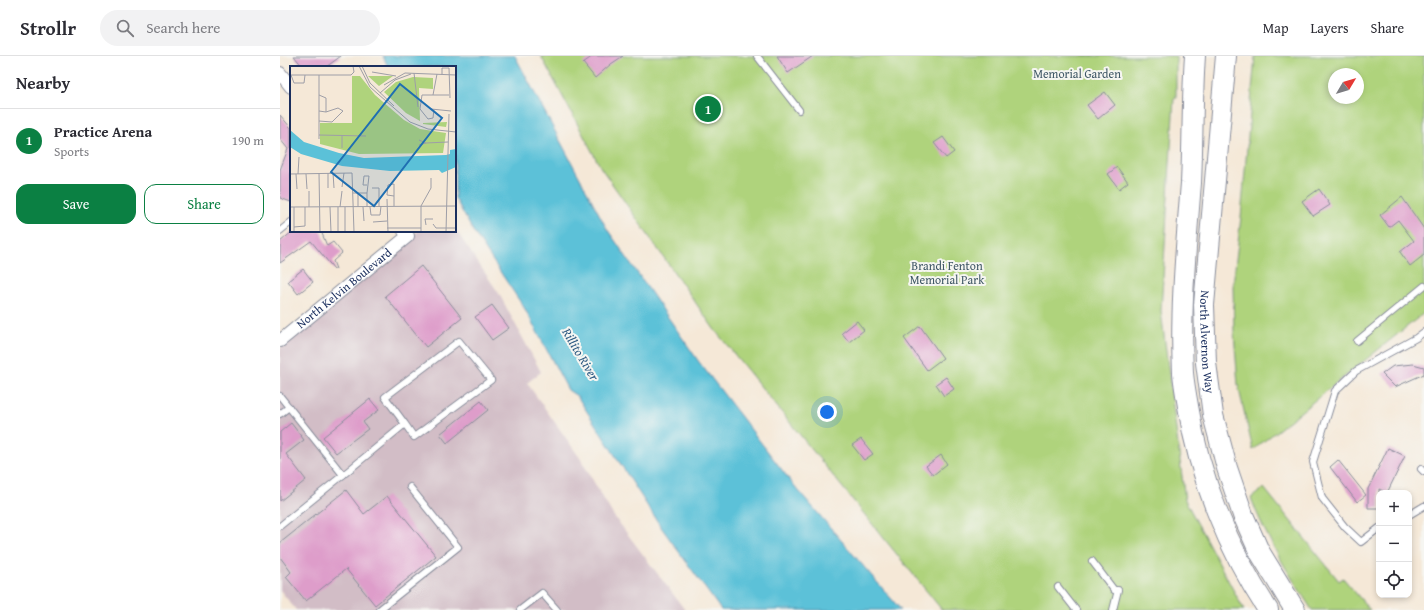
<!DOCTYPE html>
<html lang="en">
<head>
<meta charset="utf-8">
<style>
	body { margin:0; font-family:"Gentium Book Plus",serif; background:#f2f2f3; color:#2b2b33 }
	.controls { position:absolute; right:12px; bottom:12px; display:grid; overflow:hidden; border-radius:8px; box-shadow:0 2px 6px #0003 }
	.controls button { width:36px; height:36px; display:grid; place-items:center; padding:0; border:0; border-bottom:1px solid #e1e1e2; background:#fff; color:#2b2b33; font:20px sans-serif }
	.compass { position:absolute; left:1048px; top:12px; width:36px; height:36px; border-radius:50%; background:#fff; box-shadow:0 2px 6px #0003; rotate:52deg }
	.you { position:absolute; left:547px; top:356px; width:14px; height:14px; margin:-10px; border:3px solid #fff; border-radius:50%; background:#1a73e8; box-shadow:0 0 0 6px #1a73e833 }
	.badge { display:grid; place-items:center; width:26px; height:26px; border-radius:50%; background:#0b8043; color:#fff; font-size:13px; font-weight:700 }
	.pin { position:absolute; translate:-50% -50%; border:2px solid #fff; box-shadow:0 1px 4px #0006 }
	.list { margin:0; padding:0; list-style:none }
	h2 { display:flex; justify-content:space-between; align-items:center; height:52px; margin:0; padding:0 16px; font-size:17px }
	h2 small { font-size:13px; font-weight:400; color:#7c7c81 }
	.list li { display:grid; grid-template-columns:26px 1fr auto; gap:12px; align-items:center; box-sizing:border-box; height:64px; padding:0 16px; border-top:1px solid #e1e1e2 }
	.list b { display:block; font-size:15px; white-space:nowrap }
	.list p { margin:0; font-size:13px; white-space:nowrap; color:#7c7c81 }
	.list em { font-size:13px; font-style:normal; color:#7c7c81 }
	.actions { display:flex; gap:8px; padding:12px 16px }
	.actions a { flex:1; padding:9px 0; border:1px solid #0b8043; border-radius:12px; text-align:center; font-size:14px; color:#0b8043 }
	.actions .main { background:#0b8043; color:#fff }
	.icon { flex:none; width:22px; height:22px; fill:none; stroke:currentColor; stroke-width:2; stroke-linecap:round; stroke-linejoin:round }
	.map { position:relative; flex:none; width:1144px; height:554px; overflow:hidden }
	header { display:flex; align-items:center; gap:24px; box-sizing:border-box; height:56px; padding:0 20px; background:#fff; border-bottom:1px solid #e1e1e2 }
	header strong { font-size:19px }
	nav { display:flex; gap:22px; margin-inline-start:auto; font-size:14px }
	.search { width:280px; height:36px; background:#f2f2f3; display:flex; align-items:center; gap:10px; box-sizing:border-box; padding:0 14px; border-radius:22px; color:#7c7c81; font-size:15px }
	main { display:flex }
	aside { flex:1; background:#fff }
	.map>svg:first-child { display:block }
</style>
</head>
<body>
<header>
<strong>Strollr</strong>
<div class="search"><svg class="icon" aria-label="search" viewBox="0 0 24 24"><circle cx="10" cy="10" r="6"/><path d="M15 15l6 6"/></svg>Search here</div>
<nav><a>Map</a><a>Layers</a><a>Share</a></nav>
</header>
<main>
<aside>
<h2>Nearby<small></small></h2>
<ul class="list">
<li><span class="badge">1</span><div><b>Practice Arena</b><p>Sports</p></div><em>190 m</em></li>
</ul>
<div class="actions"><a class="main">Save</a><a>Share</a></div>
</aside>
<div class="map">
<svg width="1144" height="554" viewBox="0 0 1144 554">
	<rect width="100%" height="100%" fill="#f6f6f2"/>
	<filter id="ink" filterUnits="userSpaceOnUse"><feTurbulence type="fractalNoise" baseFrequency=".025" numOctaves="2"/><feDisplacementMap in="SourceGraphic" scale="8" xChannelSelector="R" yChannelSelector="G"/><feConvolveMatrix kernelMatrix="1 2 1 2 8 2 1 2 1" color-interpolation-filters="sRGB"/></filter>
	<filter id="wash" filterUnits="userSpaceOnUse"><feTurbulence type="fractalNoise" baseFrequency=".012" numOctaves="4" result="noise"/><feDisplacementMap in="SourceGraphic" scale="16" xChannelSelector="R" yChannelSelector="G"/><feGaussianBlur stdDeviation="0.9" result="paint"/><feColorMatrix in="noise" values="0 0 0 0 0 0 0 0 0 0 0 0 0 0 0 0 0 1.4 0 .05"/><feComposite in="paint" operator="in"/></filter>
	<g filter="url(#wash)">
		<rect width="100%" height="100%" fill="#f5e8d7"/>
		<polygon fill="#d2bdc6" points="175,173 218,236 261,316 247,327 300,402 333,459 405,554 16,554 0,534 0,292 138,175 175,175"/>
		<g fill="#afd37c" stroke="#65816d" fill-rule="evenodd">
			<polygon points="261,0 896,0 896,42 894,42 881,255 905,444 964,554 662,554 434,273 321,112"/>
			<path d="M975,0H1144V257L973,394L958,329L954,277L953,229L961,161ZM1054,18H1078V42H1054Z"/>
			<path d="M984,432L1059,525L1063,522L1090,554H1032C1009,518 986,483 971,442Z"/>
		</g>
		<polygon fill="#5bc1d8" stroke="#3b789b" points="103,0 235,0 327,173 419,306 512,427 621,554 441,554 381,471 297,340 288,334 245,253 193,175 175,142 175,11 108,11"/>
		<g id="blocks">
			<g fill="#de9dca">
				<polygon points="14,0 61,0 46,11 23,11"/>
				<polygon points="313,0 343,0 331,8 315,22 303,7"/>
				<polygon points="497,0 533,0 508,17"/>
				<polygon points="825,36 835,49 818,63 807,49"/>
				<polygon points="0,59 11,72 11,146 0,142 0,114 8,93 0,83"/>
				<polygon points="663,81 674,96 666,102 654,87"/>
				<polygon points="837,111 848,126 839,133 828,118"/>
				<polygon points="1039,133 1050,149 1033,160 1022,145"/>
				<polygon points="1122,141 1144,173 1144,199 1130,210 1120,196 1134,185 1118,164 1109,171 1100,159"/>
				<polygon points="13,175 41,175 47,190 53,186 62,197 53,205 56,213 54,213 31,185 0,207 0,186"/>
				<polygon points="141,210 182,262 146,291 105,240"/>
				<polygon points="23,213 33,226 18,238 8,225"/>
				<polygon points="212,249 229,272 212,284 195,261"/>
				<polygon points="577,265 584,274 569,286 562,277"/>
				<polygon points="640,270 663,302 647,314 624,282"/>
				<polygon points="1133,308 1144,311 1144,318 1115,331 1102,318 1113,310"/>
				<polygon points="666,321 674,333 664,340 656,328"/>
				<polygon points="90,343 99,354 83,366 88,373 56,397 43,381"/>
				<polygon points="201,345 208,354 167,387 160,378"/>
				<polygon points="11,367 24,384 6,398 26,424 0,445 0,376"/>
				<polygon points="581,383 593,398 584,404 572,389"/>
				<polygon points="1108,392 1125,400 1107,437 1099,433 1099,452 1088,452 1088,433"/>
				<polygon points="661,399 667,408 653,419 646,410"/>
				<polygon points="1058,404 1086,439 1077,446 1050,411"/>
				<polygon points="66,434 84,458 107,440 156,500 95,549 66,513 26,545 6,521 11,516 0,501 0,487"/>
			</g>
		</g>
	</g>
	<g filter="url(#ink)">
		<use href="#blocks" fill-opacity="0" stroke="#888c9a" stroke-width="1"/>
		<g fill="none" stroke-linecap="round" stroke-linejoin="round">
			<defs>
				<g id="lane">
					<polyline points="477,0 519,54"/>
					<polyline points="0,175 11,166"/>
					<polyline points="1077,285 1144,230"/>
					<polyline points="0,340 63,419 0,470"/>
					<polyline points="0,358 9,351"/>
					<polyline points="1141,413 1144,416"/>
					<polyline points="63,419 125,368 134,381 211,324 179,285 105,341 125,368"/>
					<polyline points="1129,459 1144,450"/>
					<polyline points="1099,472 1081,486 1065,471 1042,442 1033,406 1055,335 1076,315 1136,282 1144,276"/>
					<polyline points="812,505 834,534 838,534 833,554"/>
					<polyline points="778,531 796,554"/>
					<polyline points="99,554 178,491 130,431"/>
					<polyline points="240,554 262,537 277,554"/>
				</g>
				<g id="street">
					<polyline points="0,17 11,31"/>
					<path id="s1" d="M0,285L128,180L124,175"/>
				</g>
				<g id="primary">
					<path d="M915,0C912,42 913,85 911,127C906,190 900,254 903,317C904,328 906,339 908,350C919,421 948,493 988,554"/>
					<path id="s2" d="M946,0L924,249L926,307L933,359L947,412L963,459L979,495L1015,554"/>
				</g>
			</defs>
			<use href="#lane" stroke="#888c9a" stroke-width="8"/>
			<use href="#street" stroke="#888c9a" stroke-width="14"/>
			<use href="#primary" stroke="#888c9a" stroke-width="22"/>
			<use href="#lane" stroke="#fff" stroke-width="6"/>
			<use href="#street" stroke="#fff" stroke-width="12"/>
			<use href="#primary" stroke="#fff" stroke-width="20"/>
		</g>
	</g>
	<g text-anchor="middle" stroke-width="4" stroke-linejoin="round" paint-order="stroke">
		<g font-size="12" fill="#405866" stroke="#f6f6f2">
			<text x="797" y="22">Memorial Garden</text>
			<text x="667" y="214">Brandi Fenton<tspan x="667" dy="14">Memorial Park</tspan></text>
		</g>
		<g font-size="12" fill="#1b2f5e" stroke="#f6f6f2">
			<text dy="4" stroke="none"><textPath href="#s1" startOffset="83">North Kelvin Boulevard</textPath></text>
			<text dy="4" stroke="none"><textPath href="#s2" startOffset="287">North Alvernon Way</textPath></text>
		</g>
		<g font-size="13" font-style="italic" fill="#2e5b83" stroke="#f6f6f2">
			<text transform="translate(301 298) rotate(59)" y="5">Rillito River</text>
		</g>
	</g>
	<g transform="translate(10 10)">
		<rect width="166" height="166" fill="#f5e8d7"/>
		<path d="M62,10H70L85,29L114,54L130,63L156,67L153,87L69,88L30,78V57H62ZM78,10H103L89,20ZM123,11L143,12V23L129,22L130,55L116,47L94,26L106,16ZM157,56L156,61L133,58V57Z" fill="#afd37c"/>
		<path d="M0,64L14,76L49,87L74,92L156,89L160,88V84L166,83V101L152,107L149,104L100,105L52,100L11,88L0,81Z" fill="#5bc1d8"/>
		<path fill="none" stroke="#9e9ea7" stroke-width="1" d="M69,0L80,21L120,56L138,63L166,66M72,0L80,17L104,40M82,6L106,10M124,7L128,41M147,8L143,29H159M0,9H61L64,6L63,0M1,9L4,17H14L15,9M29,9V73M152,9V2H159L160,32M94,19L115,7L166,9M90,27L105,14L121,8M29,29L36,32V46L29,45M143,29H132L130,43L138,53L143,52L144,43M141,43L161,45M29,55L42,56L53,45L48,42L36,46M29,69L76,70M136,77L158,76M129,79L136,77L129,74M52,82V69M29,107L30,166M38,107V122M43,107L44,122M0,108L62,107L64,166M6,108L7,123M8,108L9,91M16,108L17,123M77,119H73L74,110H79L77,127M52,121L54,107M82,122H89V141M19,125V141M63,127H77V141M97,133L98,166M104,140V118L98,119L97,129L104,130M0,141L166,140M4,141V166M40,141L41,166M48,141V166M50,141L52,125M55,141V166M68,141V127M73,141L74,155M80,141L81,149H90L91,140M83,156L97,155M143,158L146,162H166M136,159L135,153H143M4,161L15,160V141M97,162H131M131,166V140L141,122V112M156,166L159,48"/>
		<path fill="#1f6fb2" fill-opacity="0.15" stroke="#1f6fb2" stroke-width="2" d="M110,18L152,52L84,140L41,106Z"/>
		<rect width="166" height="166" fill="none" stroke="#1b2f5e" stroke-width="2"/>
	</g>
</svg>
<div class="controls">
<button>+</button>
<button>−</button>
<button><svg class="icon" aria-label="locate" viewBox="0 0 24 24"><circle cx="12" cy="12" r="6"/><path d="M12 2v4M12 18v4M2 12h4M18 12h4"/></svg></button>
</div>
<svg class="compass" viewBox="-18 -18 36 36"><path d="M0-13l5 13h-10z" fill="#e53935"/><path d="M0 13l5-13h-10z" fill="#7c7c81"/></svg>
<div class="you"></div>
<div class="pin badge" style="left:428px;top:53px">1</div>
</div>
</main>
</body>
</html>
